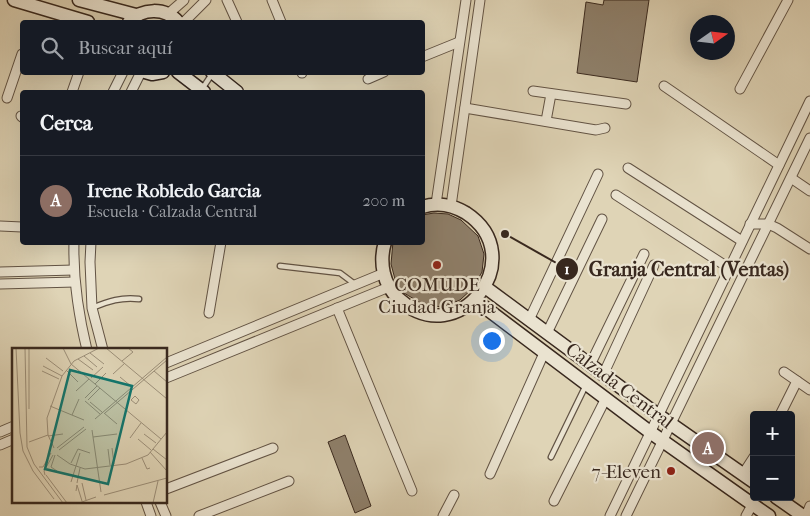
<!DOCTYPE html>
<html lang="es">
<head>
<meta charset="utf-8">
<style>
	body { margin:0; font-family:"IM FELL French Canon",serif; background:#242831; color:#f1f3f6 }
	.controls { position:absolute; right:15px; bottom:15px; display:grid; overflow:hidden; border-radius:5px; box-shadow:0 5px 20px #0002 }
	.controls button { width:45px; height:45px; display:grid; place-items:center; padding:0; border:0; border-bottom:1px solid #363941; background:#171b24; color:#f1f3f6; font:25px sans-serif }
	.compass { position:absolute; left:690px; top:15px; width:45px; height:45px; border-radius:50%; background:#171b24; box-shadow:0 5px 20px #0002; rotate:76deg }
	.you { position:absolute; left:491px; top:340px; width:18px; height:18px; margin:-12px; border:4px solid #fff; border-radius:50%; background:#1a73e8; box-shadow:0 0 0 8px #1a73e833 }
	.badge { display:grid; place-items:center; width:32px; height:32px; border-radius:50%; background:#7c3aed; color:#fff; font-size:16px; font-weight:700 }
	.pin { position:absolute; translate:-50% -50%; border:2px solid #fff; box-shadow:0 1px 5px #0006 }
	.list { margin:0; padding:0; list-style:none }
	h2 { display:flex; justify-content:space-between; align-items:center; height:65px; margin:0; padding:0 20px; font-size:21px }
	h2 small { font-size:16px; font-weight:400; color:#9ea1a6 }
	.list li { display:grid; grid-template-columns:32px 1fr auto; gap:15px; align-items:center; box-sizing:border-box; height:90px; padding:0 20px; border-top:1px solid #363941 }
	.list b { display:block; font-size:19px; white-space:nowrap }
	.list p { margin:0; font-size:16px; white-space:nowrap; color:#9ea1a6 }
	.list em { font-size:16px; font-style:normal; color:#9ea1a6 }
	.icon { flex:none; width:28px; height:28px; fill:none; stroke:currentColor; stroke-width:2; stroke-linecap:round; stroke-linejoin:round }
	.map { position:relative; flex:none; width:810px; height:516px; overflow:hidden }
	.search { position:absolute; background:#171b24; box-shadow:0 5px 20px #0002; left:20px; top:20px; width:405px; height:55px; display:flex; align-items:center; gap:12px; box-sizing:border-box; padding:0 18px; border-radius:5px; color:#9ea1a6; font-size:19px }
	.panel { position:absolute; background:#171b24; box-shadow:0 5px 20px #0002; left:20px; top:90px; width:405px; height:155px; border-radius:5px }
	.map>svg:first-child { display:block }
</style>
</head>
<body>
<div class="map">
<svg width="810" height="516" viewBox="0 0 810 516">
	<rect width="100%" height="100%" fill="#dfd4b6"/>
	<filter id="stains"><feTurbulence type="fractalNoise" baseFrequency=".004" numOctaves="4"/><feColorMatrix values="0 0 0 0 .2 0 0 0 0 .09 0 0 0 0 .02 0 0 0 .5 -.17"/></filter>
	<radialGradient id="worn" r=".72"><stop offset=".6" stop-color="#630" stop-opacity="0"/><stop offset="1" stop-color="#630" stop-opacity=".3"/></radialGradient>
	<g fill="#8f816d" stroke="#38281e">
		<polygon points="604,0 649,0 637,82 577,73 586,2 603,5"/>
		<polygon points="434,213 448,214 461,220 478,236 484,254 482,272 473,288 460,300 443,307 424,305 404,293 396,283 391,264 393,242 422,242 422,215"/>
		<polygon points="345,435 371,506 355,513 328,442"/>
	</g>
	<g fill="none" stroke-linecap="round" stroke-linejoin="round">
		<defs>
			<g id="lane">
				<polyline points="202,89 212,74"/>
				<polyline points="280,266 340,273 356,285"/>
				<path d="M92,308C109,301 121,297 139,299"/>
				<polyline points="551,457 586,385"/>
			</g>
			<g id="street">
				<polyline points="227,0 237,22"/>
				<polyline points="272,0 281,22"/>
				<polyline points="168,14 184,0"/>
				<polyline points="184,22 206,0"/>
				<polyline points="422,57 459,42"/>
				<polyline points="302,72 302,73"/>
				<polyline points="368,79 384,72"/>
				<polyline points="664,86 779,165"/>
				<polyline points="740,89 788,0"/>
				<polyline points="533,91 626,104"/>
				<polyline points="72,92 79,72"/>
				<polyline points="113,92 123,72"/>
				<polyline points="131,92 141,72"/>
				<polyline points="7,98 22,54"/>
				<polyline points="465,108 596,130 605,128"/>
				<polyline points="21,116 22,117"/>
				<polyline points="546,121 551,94"/>
				<polyline points="628,168 742,241"/>
				<polyline points="791,178 810,191"/>
				<polyline points="616,195 729,268"/>
				<polyline points="436,204 466,0"/>
				<polyline points="451,206 480,0"/>
				<polyline points="750,224 768,224 777,228 810,249"/>
				<polyline points="0,226 22,227"/>
				<path d="M74,242C73,280 78,313 87,350"/>
				<polyline points="91,242 90,262 92,308 103,350"/>
				<polyline points="0,272 74,270"/>
				<polyline points="0,284 75,282"/>
				<polyline points="337,308 412,491"/>
				<polyline points="209,313 221,242"/>
				<polyline points="529,320 598,174"/>
				<polyline points="547,333 602,219"/>
				<polyline points="166,363 384,273"/>
				<polyline points="590,365 644,254"/>
				<polyline points="784,372 810,390"/>
				<polyline points="603,375 654,265"/>
				<polyline points="166,378 389,287"/>
				<polyline points="780,415 797,381"/>
				<polyline points="0,432 14,426"/>
				<polyline points="0,445 14,439"/>
				<polyline points="490,474 544,353"/>
				<polyline points="743,474 754,457"/>
				<polyline points="166,489 273,448"/>
				<polyline points="554,501 606,398"/>
				<polyline points="146,502 151,516"/>
				<polyline points="160,502 166,516"/>
				<polyline points="199,516 289,481"/>
				<polyline points="443,516 454,495"/>
				<polyline points="610,516 810,101"/>
				<polyline points="626,516 810,138"/>
				<polyline points="746,516 752,505"/>
				<polyline points="806,516 810,506"/>
			</g>
			<g id="secondary">
				<polyline points="14,0 88,22"/>
				<polyline points="79,0 136,15"/>
				<path d="M129,22C142,8 165,7 178,22"/>
				<polyline points="145,72 152,74 163,72"/>
				<polyline points="178,72 204,92"/>
				<polyline points="212,72 237,92"/>
				<path d="M385,242C379,262 383,285 399,299C458,354 533,257 466,213C453,205 437,202 422,207"/>
				<polyline points="485,287 658,415 754,482"/>
				<polyline points="475,300 650,432 769,516"/>
				<polyline points="776,497 803,516"/>
			</g>
		</defs>
		<use href="#lane" stroke="#625344" stroke-width="7"/>
		<use href="#street" stroke="#625344" stroke-width="11"/>
		<use href="#secondary" stroke="#38281e" stroke-width="15"/>
		<use href="#lane" stroke="#eae3d0" stroke-width="4.5"/>
		<use href="#street" stroke="#eae3d0" stroke-width="9"/>
		<use href="#secondary" stroke="#eae3d0" stroke-width="12"/>
	</g>
	<g fill="#8f2418" stroke="#eae3d0" stroke-width="2">
		<circle cx="437" cy="265" r="5"/>
		<circle cx="671" cy="471" r="5"/>
	</g>
	<g text-anchor="middle" stroke-width="4.5" stroke-linejoin="round" paint-order="stroke">
		<g font-size="19" fill="#38281e" stroke="#eae3d0">
			<text x="437" y="291">COMUDE<tspan x="437" dy="22">Ciudad Granja</tspan></text>
			<text x="661" y="478" text-anchor="end">7-Eleven</text>
		</g>
		<g font-size="19" fill="#38281e" stroke="#eae3d0">
			<text transform="translate(620 385) rotate(37)" y="7">Calzada Central</text>
		</g>
	</g>
	<g transform="translate(12 348)">
		<rect width="155" height="155" fill="#dfd4b6"/>
		<path fill="none" stroke="#9c8f79" stroke-width="1" d="M4,0L8,85L11,103L21,123M13,0L15,99L22,116L51,155M17,0V61M51,0L59,16L149,91M94,0L155,51M78,5L92,16M72,8L85,19M34,10L51,23M66,11L81,22M110,13L121,4L116,0M31,18L50,28M54,22L66,34M30,23L47,31M142,23L155,34M101,26L113,15M108,29L120,39M79,30L91,19M83,36L94,25M64,43L77,31M123,48L127,52L124,56L119,52ZM73,50L85,38M76,52L88,40M73,53L88,66M78,54L90,64M38,58L72,72M92,65L105,76M93,65L155,12M60,67L67,51M83,71L155,9M80,82L89,144M132,86L144,95M36,88L51,86M81,89L105,86M118,90L129,75M126,91L139,102M17,94L36,87M42,100L36,87L35,70L50,28L62,13L87,0M45,100L72,79M100,100L102,116M96,101L98,117M141,101L155,112M47,102L74,81M138,104L155,123M43,107L39,119L45,123M45,107L58,116L73,121L114,116L136,107L155,84M130,110L135,121L138,120M59,115L66,101L78,105M27,119H31L39,105M21,123L42,151M33,127L32,123L41,107M34,127L55,155M59,134L68,105M65,135L68,120M70,135L74,152M64,143L65,137L70,153M92,147L155,130M67,155L84,149M141,155L146,133"/>
		<path fill="#0f766e" fill-opacity="0.15" stroke="#0f766e" stroke-width="2.5" d="M58,22L120,38L96,136L33,121Z"/>
		<rect width="155" height="155" fill="none" stroke="#38281e" stroke-width="2.5"/>
	</g>
	<path fill="none" stroke="#38281e" stroke-width="2" d="M505 234L567 269"/>
	<g fill="#38281e" stroke="#eae3d0" stroke-width="2">
		<circle cx="505" cy="234" r="5"/>
		<circle cx="567" cy="269" r="12"/>
	</g>
	<g font-size="15" text-anchor="middle" font-weight="bold" fill="#fff">
		<text x="567" y="274">1</text>
	</g>
	<g font-size="20" text-anchor="middle" font-weight="bold" fill="#38281e" stroke="#eae3d0" stroke-width="4.5" stroke-linejoin="round" paint-order="stroke">
		<text x="689" y="276">Granja Central (Ventas)</text>
	</g>
	<rect width="100%" height="100%" filter="url(#stains)"/>
	<rect width="100%" height="100%" fill="url(#worn)"/>
</svg>
<div class="controls">
<button>+</button>
<button>−</button>
</div>
<svg class="compass" viewBox="-18 -18 36 36"><path d="M0-13l5 13h-10z" fill="#e53935"/><path d="M0 13l5-13h-10z" fill="#9ea1a6"/></svg>
<div class="you"></div>
<div class="pin badge" style="left:708px;top:448px;background:#8d6e63">A</div>
<div class="search"><svg class="icon" aria-label="search" viewBox="0 0 24 24"><circle cx="10" cy="10" r="6"/><path d="M15 15l6 6"/></svg>Buscar aquí</div>
<section class="panel">
<h2>Cerca<small></small></h2>
<ul class="list">
<li><span class="badge" style="background:#8d6e63">A</span><div><b>Irene Robledo Garcia</b><p>Escuela · Calzada Central</p></div><em>200 m</em></li>
</ul>
</section>
</div>
</body>
</html>
